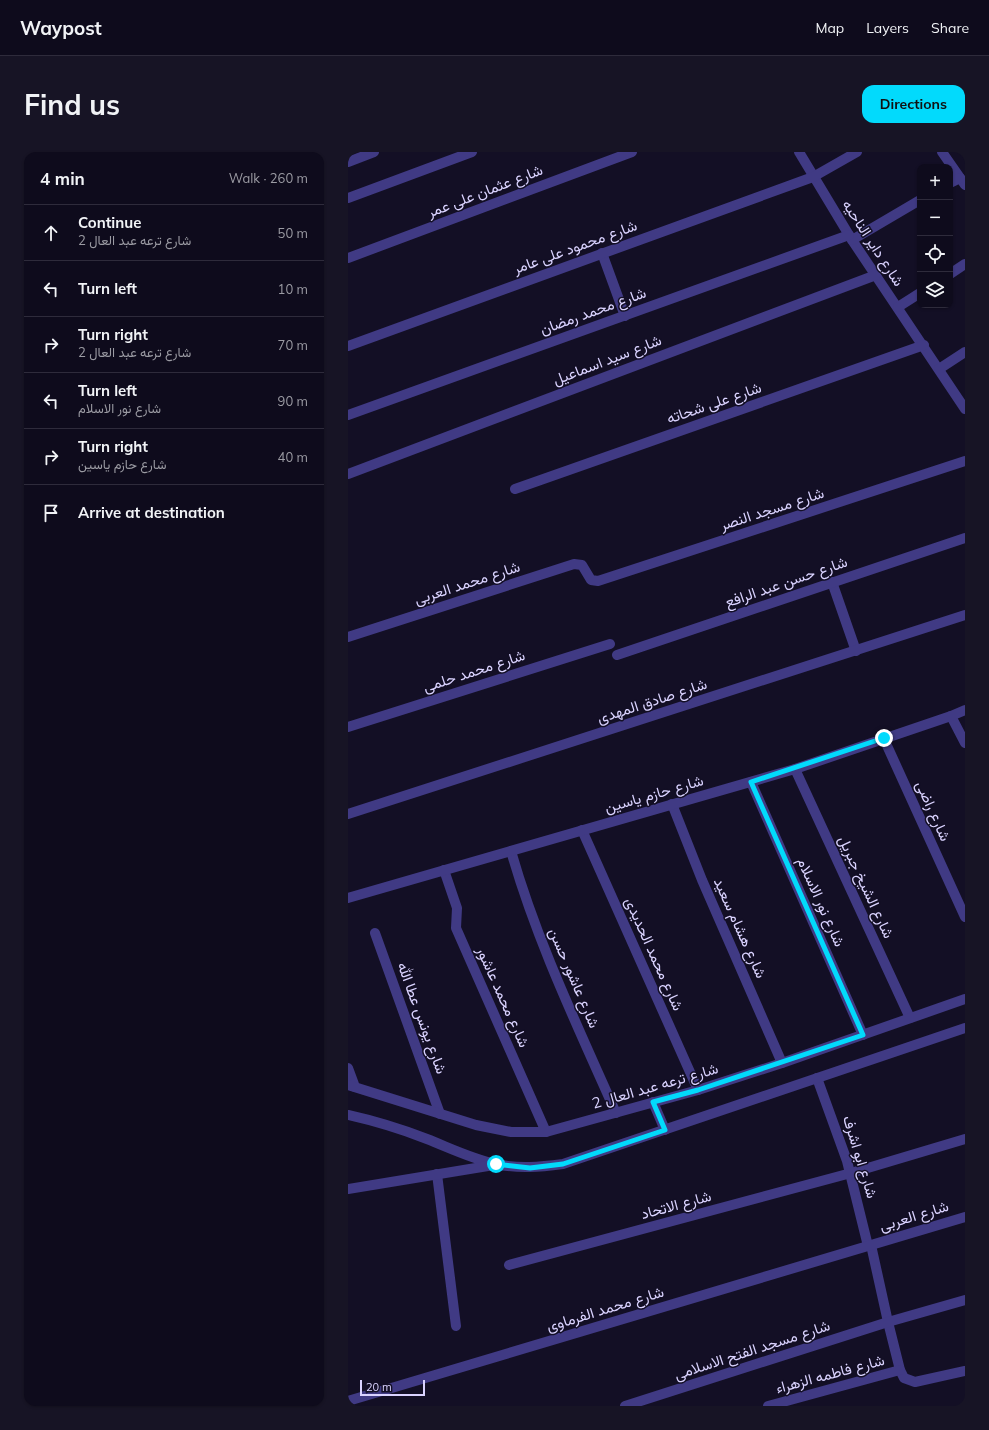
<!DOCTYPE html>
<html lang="en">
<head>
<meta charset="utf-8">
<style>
	body { margin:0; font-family:Mulish,Vazirmatn,sans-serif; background:#171425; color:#f1f3f6 }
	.controls { position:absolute; right:12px; top:12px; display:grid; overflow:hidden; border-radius:8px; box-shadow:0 1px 3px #0004 }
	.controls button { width:36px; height:36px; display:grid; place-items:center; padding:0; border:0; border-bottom:1px solid #2e2b3b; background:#0e0b1c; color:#f1f3f6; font:20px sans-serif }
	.scale { position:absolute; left:12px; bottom:10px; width:65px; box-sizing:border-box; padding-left:4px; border:2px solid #dad3ff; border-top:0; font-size:11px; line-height:14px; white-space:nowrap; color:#dad3ff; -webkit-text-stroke:3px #130f25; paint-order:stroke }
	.stop { position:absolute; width:12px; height:12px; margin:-9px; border:3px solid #02dafc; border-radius:50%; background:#fff }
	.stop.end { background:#02dafc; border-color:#fff; box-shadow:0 1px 4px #0008 }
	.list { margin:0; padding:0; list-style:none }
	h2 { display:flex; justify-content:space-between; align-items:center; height:52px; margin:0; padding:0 16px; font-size:17px }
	h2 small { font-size:13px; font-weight:400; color:#9b9ba3 }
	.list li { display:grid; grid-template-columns:26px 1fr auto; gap:12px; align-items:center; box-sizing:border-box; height:56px; padding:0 16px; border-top:1px solid #2e2b3b }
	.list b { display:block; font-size:15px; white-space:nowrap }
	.list p { margin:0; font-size:13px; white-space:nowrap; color:#9b9ba3 }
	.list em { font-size:13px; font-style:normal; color:#9b9ba3 }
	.icon { flex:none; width:22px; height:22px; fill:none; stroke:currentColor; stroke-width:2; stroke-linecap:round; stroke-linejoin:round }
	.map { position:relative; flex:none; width:617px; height:1254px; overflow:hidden; border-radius:12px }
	header { display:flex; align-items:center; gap:24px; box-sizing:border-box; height:56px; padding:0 20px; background:#0e0b1c; border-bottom:1px solid #2e2b3b }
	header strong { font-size:19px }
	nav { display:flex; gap:22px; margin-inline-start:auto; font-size:14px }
	.intro { display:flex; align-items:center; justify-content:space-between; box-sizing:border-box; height:96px; padding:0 24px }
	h1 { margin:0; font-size:28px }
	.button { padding:10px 18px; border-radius:12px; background:#02dafc; color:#111; font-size:14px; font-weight:700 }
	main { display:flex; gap:24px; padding:0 24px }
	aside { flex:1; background:#0e0b1c; border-radius:12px; box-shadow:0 1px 3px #0004 }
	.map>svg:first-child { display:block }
</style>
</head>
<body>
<header>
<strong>Waypost</strong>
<nav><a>Map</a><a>Layers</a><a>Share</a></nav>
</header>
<div class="intro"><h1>Find us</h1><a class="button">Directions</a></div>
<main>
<aside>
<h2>4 min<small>Walk · 260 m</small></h2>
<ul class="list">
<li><svg class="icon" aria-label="ahead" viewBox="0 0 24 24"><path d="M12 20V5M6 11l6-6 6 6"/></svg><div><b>Continue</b><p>شارع ترعه عبد العال 2</p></div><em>50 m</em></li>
<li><svg class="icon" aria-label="left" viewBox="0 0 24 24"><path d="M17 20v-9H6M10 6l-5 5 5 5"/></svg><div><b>Turn left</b></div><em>10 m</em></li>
<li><svg class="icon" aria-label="right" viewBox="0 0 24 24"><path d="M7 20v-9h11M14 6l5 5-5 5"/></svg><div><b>Turn right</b><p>شارع ترعه عبد العال 2</p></div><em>70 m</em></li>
<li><svg class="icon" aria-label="left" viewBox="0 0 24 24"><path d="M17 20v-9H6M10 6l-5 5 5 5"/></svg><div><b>Turn left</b><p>شارع نور الاسلام</p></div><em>90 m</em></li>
<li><svg class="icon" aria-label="right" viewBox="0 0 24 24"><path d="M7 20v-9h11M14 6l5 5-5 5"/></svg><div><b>Turn right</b><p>شارع حازم ياسين</p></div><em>40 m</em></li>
<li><svg class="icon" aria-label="arrive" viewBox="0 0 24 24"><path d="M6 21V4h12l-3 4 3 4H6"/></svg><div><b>Arrive at destination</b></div></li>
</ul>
</aside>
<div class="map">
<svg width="617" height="1254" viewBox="0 0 617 1254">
	<rect width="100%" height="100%" fill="#130f25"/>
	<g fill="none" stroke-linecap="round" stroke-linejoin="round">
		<g stroke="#403a84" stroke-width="10">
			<polyline points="451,0 504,88 617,257"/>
			<polyline points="594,0 617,33"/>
			<polyline points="0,10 26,0"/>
			<polyline points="602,31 612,26"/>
			<polyline points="0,46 124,0"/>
			<polyline points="504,88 572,48"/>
			<polyline points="254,101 277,164"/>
			<polyline points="0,106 284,0"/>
			<polyline points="602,122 617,112"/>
			<polyline points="550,155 572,141"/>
			<polyline points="0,194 465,25 509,0"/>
			<polyline points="591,217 617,200"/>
			<polyline points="0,263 501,83"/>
			<polyline points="0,322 528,123"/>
			<polyline points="167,337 576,193"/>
			<polyline points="484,430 508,499"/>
			<polyline points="0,485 226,412 234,413 243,428 250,429 617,309"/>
			<polyline points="269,503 617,386"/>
			<polyline points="603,564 617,591"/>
			<polyline points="0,575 262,492"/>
			<polyline points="536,587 617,765"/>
			<polyline points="447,617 562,866"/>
			<polyline points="403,630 515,883"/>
			<polyline points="324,652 354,728 434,911"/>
			<polyline points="0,662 617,463"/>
			<polyline points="234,678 350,938"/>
			<path d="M163,699C189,790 230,875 268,961"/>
			<polyline points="96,718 109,756 108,776 198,980"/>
			<polyline points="0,746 447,617 603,564 617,558"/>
			<polyline points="27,781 92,962"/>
			<polyline points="0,916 7,935"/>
			<polyline points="469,926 499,1009 520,1094"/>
			<polyline points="0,933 128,973 163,980 198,980 350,938 434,911 617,847"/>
			<polyline points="305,950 317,978"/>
			<path d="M0,963C27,969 53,977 79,987C102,996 124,1007 148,1012C171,1017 192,1015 215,1012L617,876"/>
			<polyline points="89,1022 108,1174"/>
			<polyline points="0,1037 146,1013"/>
			<polyline points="523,1093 540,1170 552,1218 556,1226 567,1230 617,1219"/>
			<polyline points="161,1113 503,1021 617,987"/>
			<polyline points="0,1249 617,1065"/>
			<polyline points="277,1254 540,1170 617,1148"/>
			<polyline points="420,1254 552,1218"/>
		</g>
	</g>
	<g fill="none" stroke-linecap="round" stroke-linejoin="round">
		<polyline stroke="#02dafc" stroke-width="5" points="148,1012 182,1016 215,1012 317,978 305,950 350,938 515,883 403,630 536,586"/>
	</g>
	<g text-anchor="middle" stroke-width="3" stroke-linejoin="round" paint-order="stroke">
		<g font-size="15" fill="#dad3ff" stroke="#130f25">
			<text transform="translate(137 39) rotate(-21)" y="5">شارع عثمان على عمر</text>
			<text transform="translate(525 91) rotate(57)" y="5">شارع داير الناحيه</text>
			<text transform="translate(227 95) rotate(-20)" y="5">شارع محمود على عامر</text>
			<text transform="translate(245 159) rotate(-20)" y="5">شارع محمد رمضان</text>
			<text transform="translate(259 208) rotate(-21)" y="5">شارع سيد اسماعيل</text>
			<text transform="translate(366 251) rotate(-19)" y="5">شارع على شحاته</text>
			<text transform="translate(424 357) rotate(-18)" y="5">شارع مسجد النصر</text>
			<text transform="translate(438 430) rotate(-19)" y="5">شارع حسن عبد الرافع</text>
			<text transform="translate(119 431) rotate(-18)" y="5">شارع محمد العربى</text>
			<text transform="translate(126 519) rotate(-18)" y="5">شارع محمد حلمى</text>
			<text transform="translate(304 549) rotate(-18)" y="5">شارع صادق المهدى</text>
			<text transform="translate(306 642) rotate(-16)" y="5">شارع حازم ياسين</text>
			<text transform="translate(585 659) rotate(66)" y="5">شارع راضى</text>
			<text transform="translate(518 735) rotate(65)" y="5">شارع الشيخ جبريل</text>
			<text transform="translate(473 750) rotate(66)" y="5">شارع نور الاسلام</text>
			<text transform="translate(392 776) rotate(66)" y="5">شارع هشام سعيد</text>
			<text transform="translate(306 802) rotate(66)" y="5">شارع محمد الحديدى</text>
			<text transform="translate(226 826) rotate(67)" y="5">شارع عاشور حسن</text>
			<text transform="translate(155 845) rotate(66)" y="5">شارع محمد عاشور</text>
			<text transform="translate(74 866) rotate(70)" y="5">شارع يونس عطا الله</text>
			<text transform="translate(307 934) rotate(-16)" y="5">شارع ترعه عبد العال 2</text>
			<text transform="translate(512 1005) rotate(73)" y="5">شارع ابو اشرف</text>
			<text transform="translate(328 1053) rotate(-15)" y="5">شارع الاتحاد</text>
			<text transform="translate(566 1064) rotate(-17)" y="5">شارع العربى</text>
			<text transform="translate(257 1157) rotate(-17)" y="5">شارع محمد الفرماوى</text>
			<text transform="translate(404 1198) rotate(-18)" y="5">شارع مسجد الفتح الاسلامى</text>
			<text transform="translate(482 1222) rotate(-15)" y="5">شارع فاطمه الزهراء</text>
		</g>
	</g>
</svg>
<div class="controls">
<button>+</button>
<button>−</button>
<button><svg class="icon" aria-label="locate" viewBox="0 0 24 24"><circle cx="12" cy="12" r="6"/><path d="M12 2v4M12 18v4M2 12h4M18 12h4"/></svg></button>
<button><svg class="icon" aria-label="layers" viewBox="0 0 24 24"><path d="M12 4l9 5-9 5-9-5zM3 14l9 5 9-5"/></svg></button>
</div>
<div class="scale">20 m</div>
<div class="stop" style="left:148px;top:1012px"></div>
<div class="stop end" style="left:536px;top:586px"></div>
</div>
</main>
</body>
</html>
